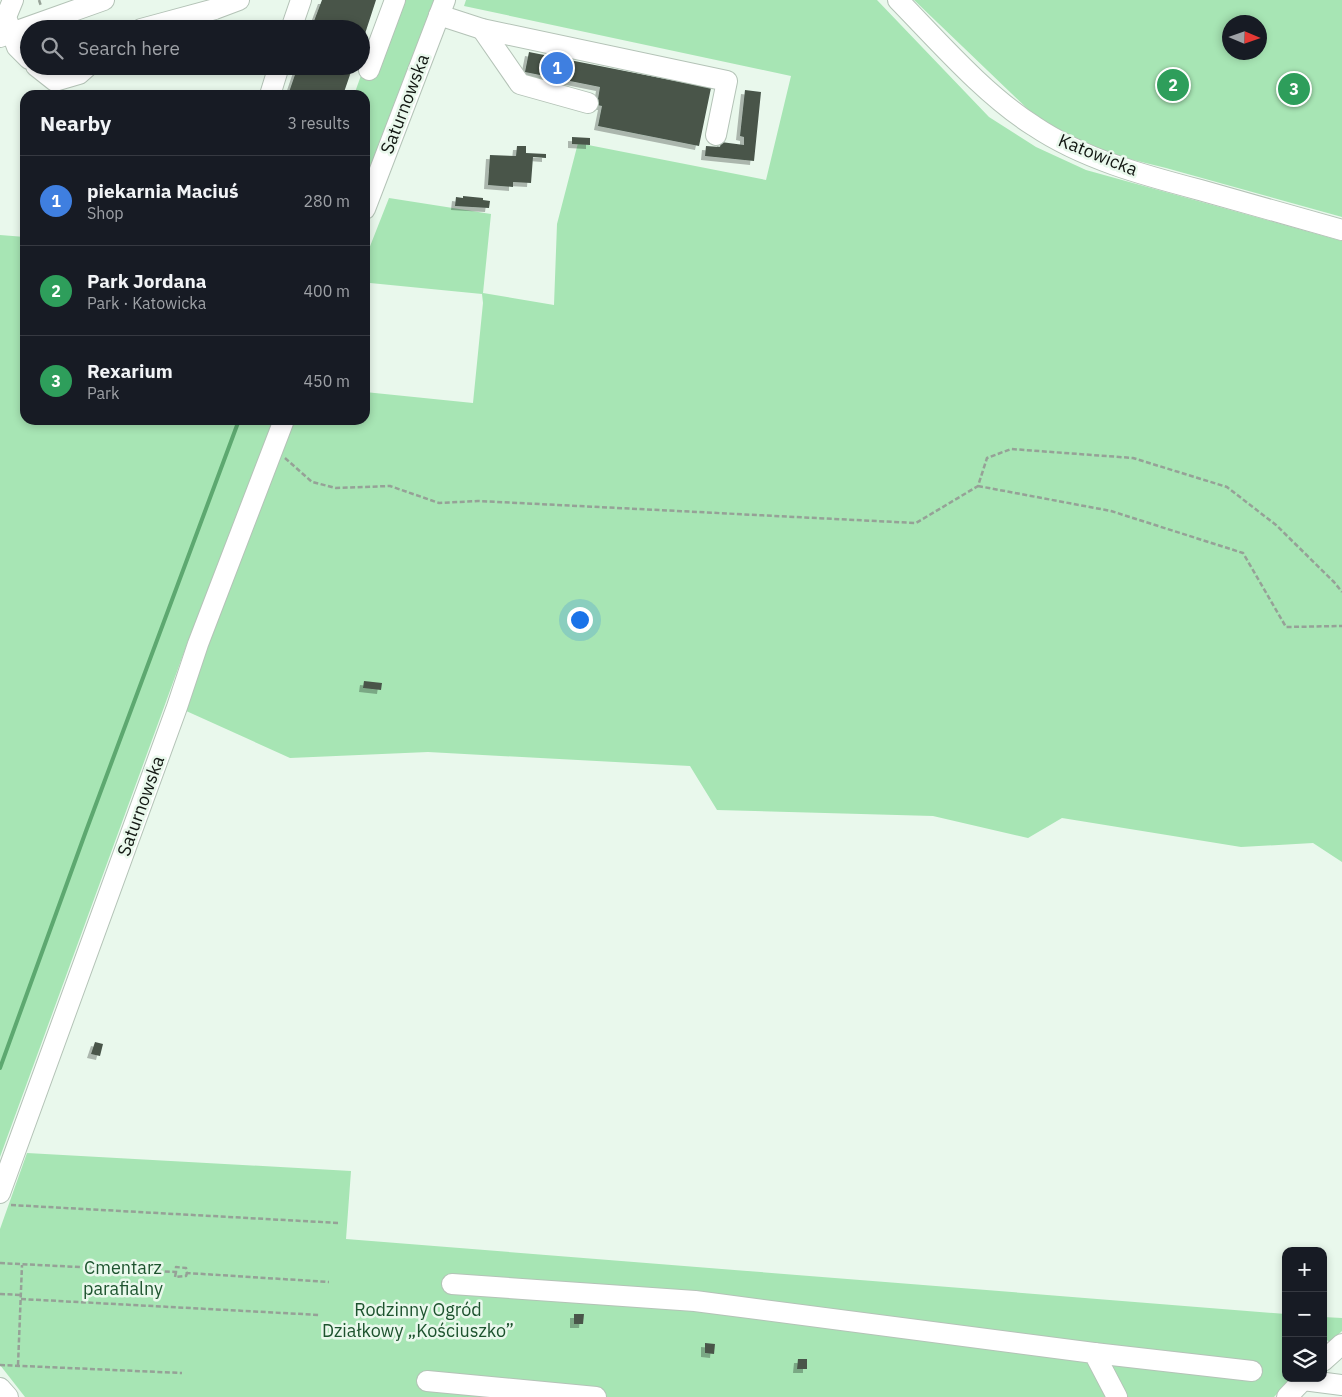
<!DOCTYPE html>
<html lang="en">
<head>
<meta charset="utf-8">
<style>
	body { margin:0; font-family:"IBM Plex Sans",sans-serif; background:#20242c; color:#f1f3f6 }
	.controls { position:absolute; right:15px; bottom:15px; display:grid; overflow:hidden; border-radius:10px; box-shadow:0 2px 8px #0003 }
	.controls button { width:45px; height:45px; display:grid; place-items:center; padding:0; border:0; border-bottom:1px solid #363941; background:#171b24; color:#f1f3f6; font:25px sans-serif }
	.compass { position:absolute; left:1222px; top:15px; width:45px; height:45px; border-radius:50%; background:#171b24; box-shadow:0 2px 8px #0003; rotate:92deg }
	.you { position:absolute; left:579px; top:619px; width:18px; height:18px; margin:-12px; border:4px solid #fff; border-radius:50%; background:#1a73e8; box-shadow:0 0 0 8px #1a73e833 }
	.badge { display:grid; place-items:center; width:32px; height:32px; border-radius:50%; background:#0b8043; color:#fff; font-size:16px; font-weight:700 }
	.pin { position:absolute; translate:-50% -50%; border:2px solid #fff; box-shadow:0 1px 5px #0006 }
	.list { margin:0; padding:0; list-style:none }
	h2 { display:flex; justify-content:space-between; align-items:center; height:65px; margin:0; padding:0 20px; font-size:21px }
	h2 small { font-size:16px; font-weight:400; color:#9ea1a6 }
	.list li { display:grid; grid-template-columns:32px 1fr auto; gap:15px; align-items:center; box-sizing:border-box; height:90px; padding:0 20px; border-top:1px solid #363941 }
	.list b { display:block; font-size:19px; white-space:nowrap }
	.list p { margin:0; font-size:16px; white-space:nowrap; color:#9ea1a6 }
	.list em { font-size:16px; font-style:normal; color:#9ea1a6 }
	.icon { flex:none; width:28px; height:28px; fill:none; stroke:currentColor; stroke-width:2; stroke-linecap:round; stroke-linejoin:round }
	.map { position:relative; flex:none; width:1342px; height:1397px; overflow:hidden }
	.search { position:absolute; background:#171b24; box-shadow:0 2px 8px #0003; left:20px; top:20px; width:350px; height:55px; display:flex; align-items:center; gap:12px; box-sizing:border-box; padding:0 18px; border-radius:28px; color:#9ea1a6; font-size:19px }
	.panel { position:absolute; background:#171b24; box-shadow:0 2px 8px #0003; left:20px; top:90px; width:350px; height:335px; border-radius:15px }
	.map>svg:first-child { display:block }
</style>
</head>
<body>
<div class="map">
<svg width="1342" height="1397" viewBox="0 0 1342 1397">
	<defs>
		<filter id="shadow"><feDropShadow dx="-4" dy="4" stdDeviation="0" flood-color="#0004"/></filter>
	</defs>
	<rect width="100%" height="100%" fill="#e9f8ec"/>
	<g fill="#a7e5b4" fill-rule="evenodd">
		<polygon points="388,0 436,0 365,208 365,95 354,95"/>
		<polygon points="466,0 877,0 989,117 1036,147 1086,170 1342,241 1342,862 1313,843 1241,847 1062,818 1028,838 933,816 717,810 690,766 428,752 290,758 184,710 209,638 191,633 0,1157 0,235 25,237 25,420 365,420 365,392 473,403 483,303 482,294 370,283 365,280 365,259 389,198 491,214 483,293 554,305 557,224 578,143 766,180 791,76 464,6"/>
		<path d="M914,0H1342V217L1166,168L1101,152L1037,118ZM1230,22H1260V52H1230Z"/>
		<polygon points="27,1153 351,1171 346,1239 1286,1314 1286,1378 1292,1378 1274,1397 25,1397 0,1365 0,1229"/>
		<polygon points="1323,1317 1342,1318 1342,1331 1330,1342 1325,1339 1323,1341"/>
	</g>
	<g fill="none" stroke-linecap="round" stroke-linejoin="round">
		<polyline stroke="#5da870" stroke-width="4" points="0,1068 86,831 239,420"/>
	</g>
	<g fill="#48554a" filter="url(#shadow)">
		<polygon points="322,0 376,0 362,43 361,29 311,29"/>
		<polygon points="529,52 711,88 699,146 598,126 602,106 597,105 600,87 525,72"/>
		<polygon points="298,66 353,66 343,95 288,95"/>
		<polygon points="745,90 761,92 754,161 705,156 706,146 720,147 721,142 744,145 744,137 740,136"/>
		<polygon points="572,137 590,138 590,145 572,144"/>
		<polygon points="517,146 526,146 526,153 546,154 546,158 533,157 531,183 513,182 513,187 488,185 490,155 516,156"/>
		<polygon points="463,196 483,198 483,200 490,201 489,208 455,206 456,197 463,198"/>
		<polygon points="364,681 382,683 381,690 363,688"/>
		<polygon points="95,1042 103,1044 100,1056 91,1054"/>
		<polygon points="574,1314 584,1314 583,1324 574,1324"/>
		<polygon points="705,1343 715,1344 714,1354 705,1353"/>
		<polygon points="798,1359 807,1359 807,1369 797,1369"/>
	</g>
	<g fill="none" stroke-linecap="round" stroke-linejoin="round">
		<defs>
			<g id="minor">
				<polyline points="13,0 6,17 17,47 29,59"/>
				<path d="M898,0C939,42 985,95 1034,126C1083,159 1143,175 1200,190C1247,203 1295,217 1342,230"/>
				<polyline points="439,15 482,29 727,81 716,135"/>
				<polyline points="141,29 215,9 239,0"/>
				<polyline points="291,29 301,0"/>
				<polyline points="482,29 520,84 588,103"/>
				<polyline points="0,37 104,0"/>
				<polyline points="36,66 55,81 79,74 88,66"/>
				<polyline points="369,70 395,0"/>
				<polyline points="270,95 279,66"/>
				<polyline points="365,209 445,0"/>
				<polyline points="0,1193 177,707 198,644 284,420"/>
				<polyline points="452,1284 695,1301 1094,1353 1117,1397"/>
				<polyline points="1094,1353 1252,1371"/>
				<polyline points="1323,1361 1342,1344"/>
				<polyline points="1303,1380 1342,1385"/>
				<polyline points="427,1381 596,1397"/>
				<polyline points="0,1388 8,1397"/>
				<polyline points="1287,1397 1305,1378"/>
			</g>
		</defs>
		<use href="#minor" stroke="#b4c3b7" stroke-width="22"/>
		<g stroke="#96a197" stroke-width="2.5" stroke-dasharray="5 2.5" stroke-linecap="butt">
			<polyline points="39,0 41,6"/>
			<polyline points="285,458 312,482 336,488 390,486 439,503 478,501 916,523 978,486 987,458 1011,449 1133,458 1227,487 1276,525 1334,582 1342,592"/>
			<polyline points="978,486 1111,511 1243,553 1286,627 1342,626"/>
			<polyline points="11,1205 339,1223"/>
			<polyline points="0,1263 176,1272 176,1267 186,1268 187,1273 329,1282"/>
			<polyline points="176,1272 175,1277 186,1276 187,1273"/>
			<polyline points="0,1294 21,1295"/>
			<polyline points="21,1299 320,1315"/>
			<polyline points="0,1365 182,1373"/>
			<polyline points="18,1365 22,1265"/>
		</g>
		<use href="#minor" stroke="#fff" stroke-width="20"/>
	</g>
	<g text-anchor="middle" stroke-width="5" stroke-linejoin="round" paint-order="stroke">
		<g font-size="18" fill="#121712" stroke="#e9f8ec">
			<text transform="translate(405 104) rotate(-69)" y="6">Saturnowska</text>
			<text transform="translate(1098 155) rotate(22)" y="6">Katowicka</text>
			<text transform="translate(141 806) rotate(-70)" y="6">Saturnowska</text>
		</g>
		<g font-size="18" fill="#1d532e" stroke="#e9f8ec">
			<text x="123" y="1274">Cmentarz<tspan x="123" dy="21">parafialny</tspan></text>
			<text x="418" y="1316">Rodzinny Ogród<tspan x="418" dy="21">Działkowy „Kościuszko”</tspan></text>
		</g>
	</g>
</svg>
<div class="controls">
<button>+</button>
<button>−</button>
<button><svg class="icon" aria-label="layers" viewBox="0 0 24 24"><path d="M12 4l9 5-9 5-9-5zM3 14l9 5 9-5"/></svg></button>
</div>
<svg class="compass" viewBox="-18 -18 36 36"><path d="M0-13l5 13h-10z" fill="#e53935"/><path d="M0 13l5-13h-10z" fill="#9ea1a6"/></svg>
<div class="you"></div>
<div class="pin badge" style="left:557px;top:68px;background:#3f7fe0">1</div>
<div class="pin badge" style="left:1173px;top:85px;background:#2e9e5b">2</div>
<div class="pin badge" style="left:1294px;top:89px;background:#2e9e5b">3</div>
<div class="search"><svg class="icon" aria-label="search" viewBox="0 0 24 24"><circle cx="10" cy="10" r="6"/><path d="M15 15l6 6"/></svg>Search here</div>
<section class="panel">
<h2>Nearby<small>3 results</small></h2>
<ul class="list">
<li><span class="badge" style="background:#3f7fe0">1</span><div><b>piekarnia Maciuś</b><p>Shop</p></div><em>280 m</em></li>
<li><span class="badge" style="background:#2e9e5b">2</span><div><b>Park Jordana</b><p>Park · Katowicka</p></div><em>400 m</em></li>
<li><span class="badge" style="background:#2e9e5b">3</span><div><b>Rexarium</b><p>Park</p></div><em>450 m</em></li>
</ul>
</section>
</div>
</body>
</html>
